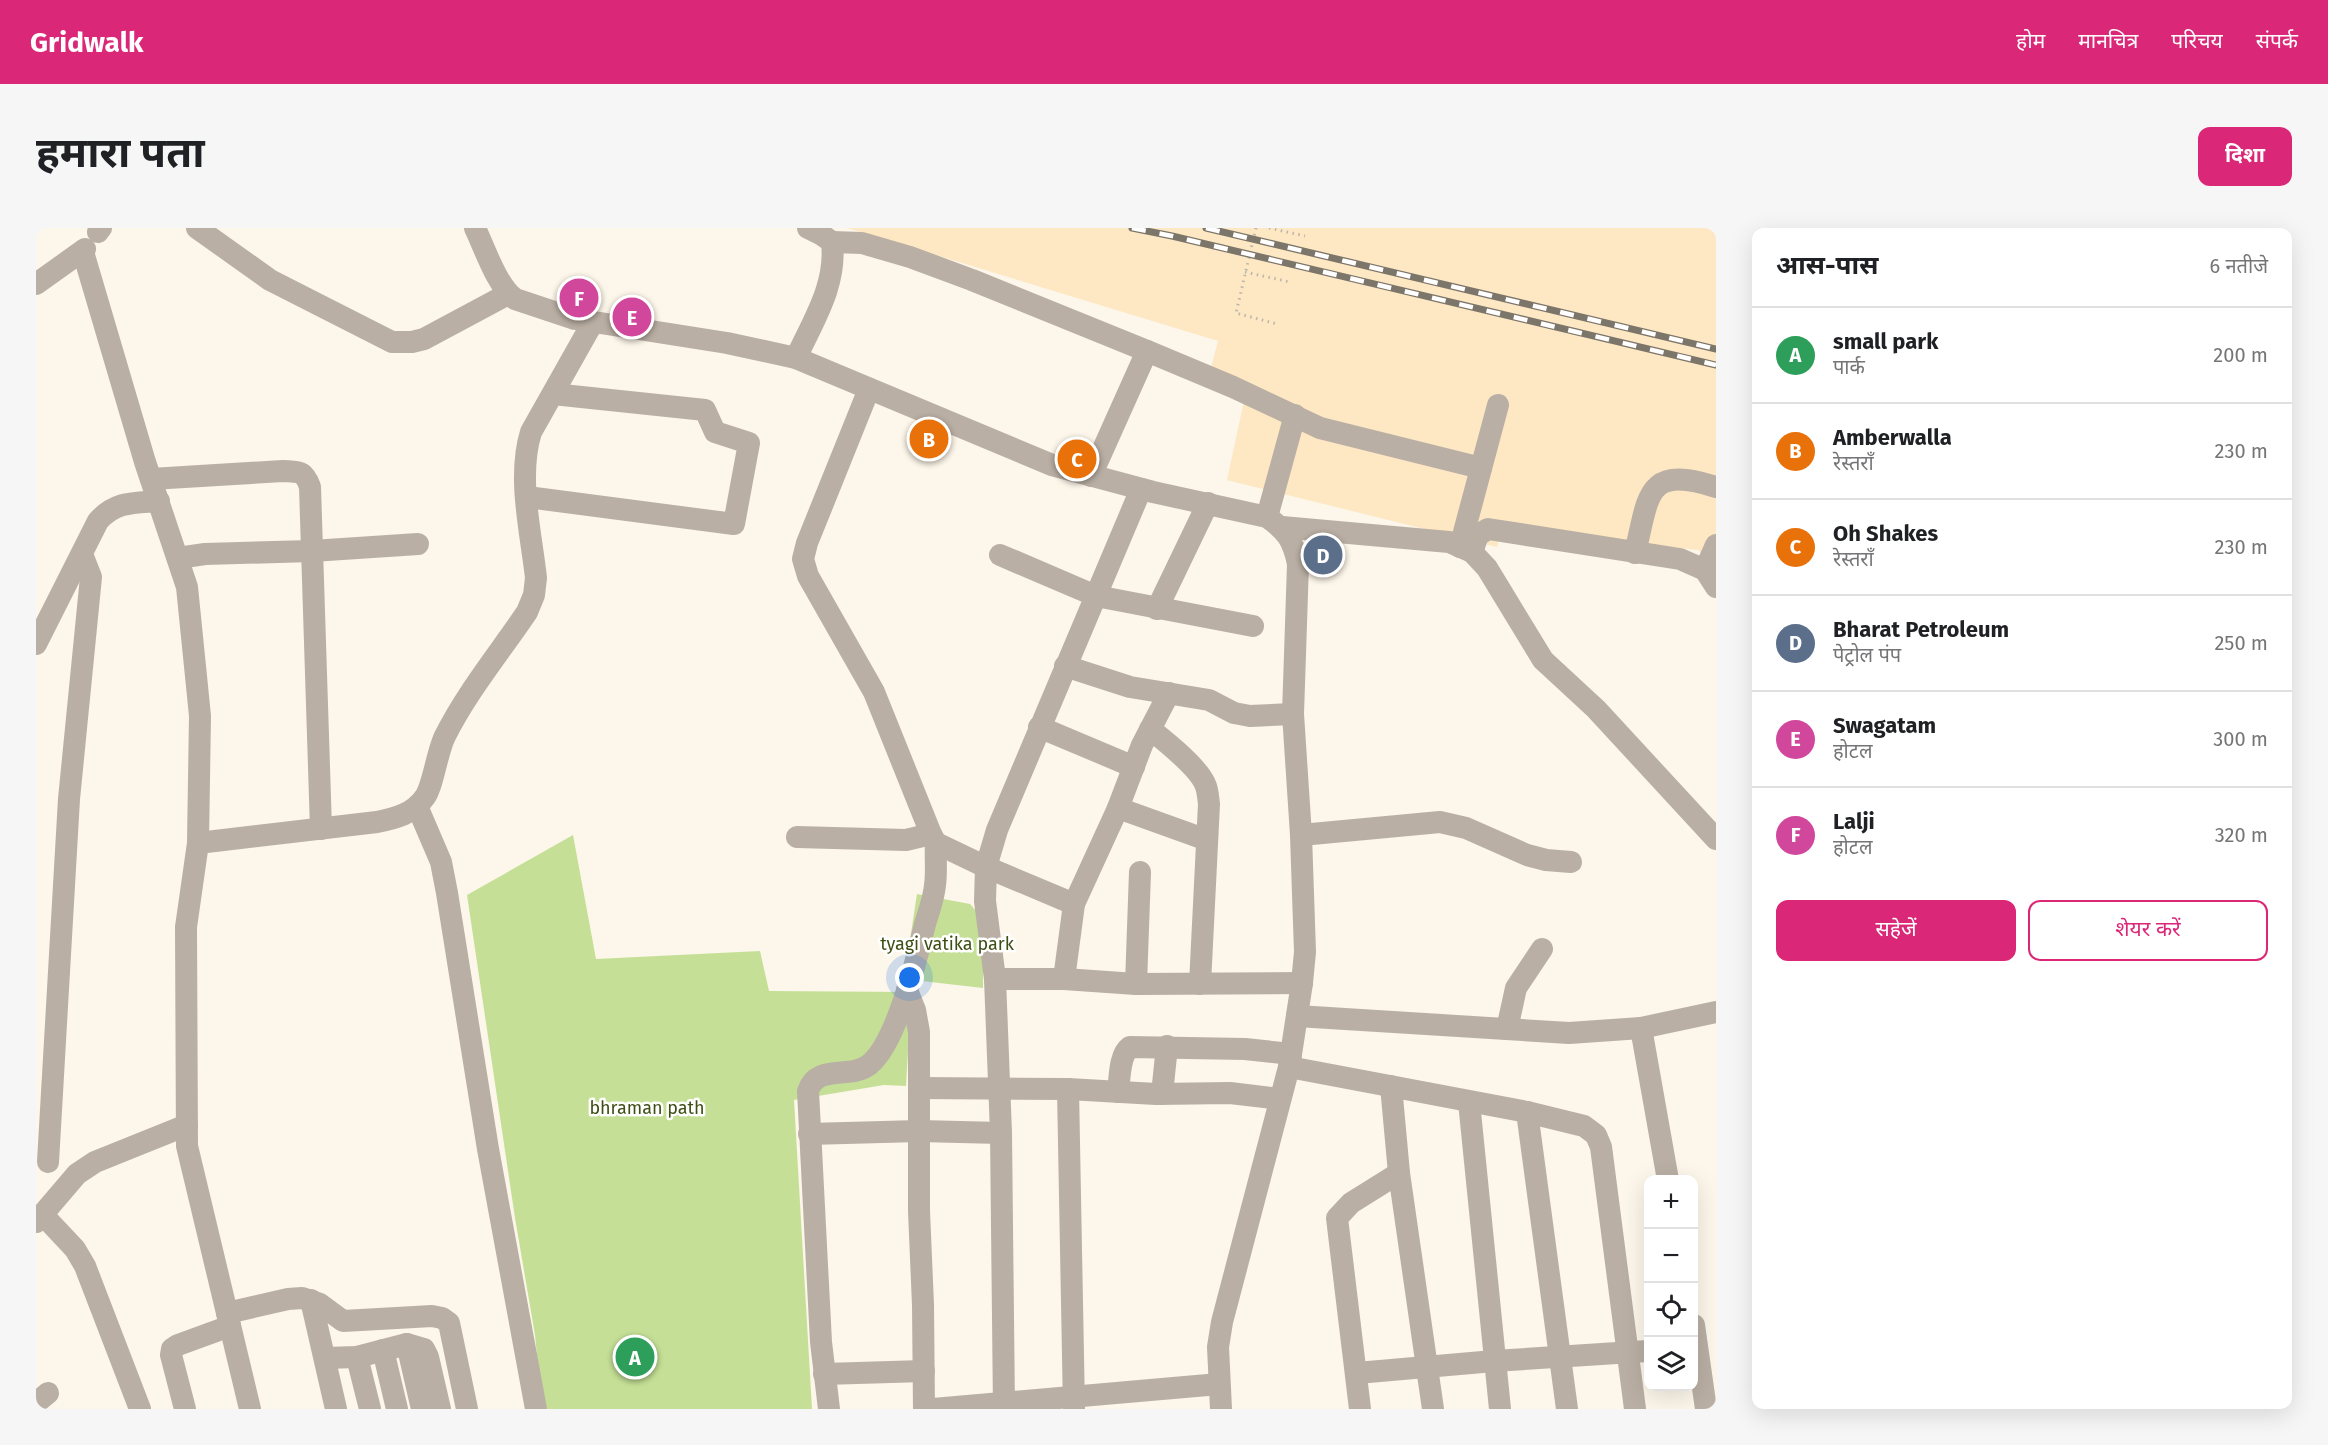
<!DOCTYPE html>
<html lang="hi">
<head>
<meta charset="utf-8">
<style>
	body { margin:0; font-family:"Fira Sans","Noto Sans Devanagari",sans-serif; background:#f6f6f6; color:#202124 }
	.controls { position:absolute; right:18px; bottom:18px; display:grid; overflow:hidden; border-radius:12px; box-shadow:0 6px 24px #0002 }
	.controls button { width:54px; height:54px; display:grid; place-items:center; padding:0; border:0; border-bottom:2px solid #e0e0e0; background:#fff; color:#202124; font:30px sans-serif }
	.you { position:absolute; left:874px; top:750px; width:21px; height:21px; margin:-15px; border:4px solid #fff; border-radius:50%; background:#1a73e8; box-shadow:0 0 0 9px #1a73e833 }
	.badge { display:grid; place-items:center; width:39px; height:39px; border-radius:50%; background:#db2777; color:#fff; font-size:20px; font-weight:700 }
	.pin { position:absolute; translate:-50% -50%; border:3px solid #fff; box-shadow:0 2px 6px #0006 }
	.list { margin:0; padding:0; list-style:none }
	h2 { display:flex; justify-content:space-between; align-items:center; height:78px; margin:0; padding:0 24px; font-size:26px }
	h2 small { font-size:20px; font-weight:400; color:#757577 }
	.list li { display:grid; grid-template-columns:39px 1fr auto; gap:18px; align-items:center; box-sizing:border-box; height:96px; padding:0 24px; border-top:2px solid #e0e0e0 }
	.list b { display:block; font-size:22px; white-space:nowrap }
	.list p { margin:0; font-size:20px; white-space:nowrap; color:#757577 }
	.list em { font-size:20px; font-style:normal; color:#757577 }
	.actions { display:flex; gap:12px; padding:18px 24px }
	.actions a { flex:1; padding:14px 0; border:2px solid #db2777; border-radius:12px; text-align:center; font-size:21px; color:#db2777 }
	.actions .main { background:#db2777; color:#fff }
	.icon { flex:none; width:33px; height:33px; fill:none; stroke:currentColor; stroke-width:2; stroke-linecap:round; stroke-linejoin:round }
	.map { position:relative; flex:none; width:1680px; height:1181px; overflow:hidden; border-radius:12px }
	header { display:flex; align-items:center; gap:36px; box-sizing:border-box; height:84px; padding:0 30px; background:#db2777; color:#fff }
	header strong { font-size:28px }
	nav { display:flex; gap:33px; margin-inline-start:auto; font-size:21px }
	.intro { display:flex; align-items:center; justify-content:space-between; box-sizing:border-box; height:144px; padding:0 36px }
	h1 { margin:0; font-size:42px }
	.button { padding:15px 27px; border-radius:12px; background:#db2777; color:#fff; font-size:21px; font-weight:700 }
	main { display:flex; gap:36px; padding:0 36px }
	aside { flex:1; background:#fff; border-radius:12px; box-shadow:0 6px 24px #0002 }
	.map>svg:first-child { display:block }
</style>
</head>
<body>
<header>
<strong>Gridwalk</strong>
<nav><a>होम</a><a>मानचित्र</a><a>परिचय</a><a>संपर्क</a></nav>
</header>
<div class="intro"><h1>हमारा पता</h1><a class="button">दिशा</a></div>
<main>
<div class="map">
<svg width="1680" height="1181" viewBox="0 0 1680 1181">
	<rect width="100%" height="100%" fill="#fdf6ea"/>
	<polygon fill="#fde8c3" points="811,0 1680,0 1680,338 1662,322 1574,312 1467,295 1461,319 1191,252 1212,154 1174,143 1182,113"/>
	<g fill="#c5e096">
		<polygon points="537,607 560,731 724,723 733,763 873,764 875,774 870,858 848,857 758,872 776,1181 506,1181 499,1107 479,990 431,667"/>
		<polygon points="881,666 934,676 947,691 947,760 868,751"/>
	</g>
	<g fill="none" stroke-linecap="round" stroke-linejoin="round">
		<g stroke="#bcb5a9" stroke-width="3" stroke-dasharray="1.5 4.5" stroke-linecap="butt">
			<polyline points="1220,0 1200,85 1241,96"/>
			<polyline points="1233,0 1269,8"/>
			<polyline points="1209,44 1254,54"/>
		</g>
		<g stroke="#baafa4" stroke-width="22">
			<polyline points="161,0 234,52 356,114 376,114 388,111 472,66"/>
			<path d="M439,0C449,21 461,58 479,71L539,91L691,115L760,130L1016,237L1117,264L1231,289C1251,303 1257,312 1262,336L1257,486L1265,607L1269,724L1266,755L1253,839L1186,1094L1182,1119L1185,1181"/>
			<polyline points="62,4 65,0"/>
			<polyline points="796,14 826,15 874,29 936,52 1111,123 1055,248"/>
			<polyline points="47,24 109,234 151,359 164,488 162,615 150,699 151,918 214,1181"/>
			<polyline points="0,56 49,21"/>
			<polyline points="1111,123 1197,159 1284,200 1445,240"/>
			<path d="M760,130C777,93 801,57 796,14L786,7L772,0"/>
			<polyline points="833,161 771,315 767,331 772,348 838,464 895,606 900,615 950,639 1038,676"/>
			<path d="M115,251L247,243C263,244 268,242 274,259L285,601"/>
			<polyline points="491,269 698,296 713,215 679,204 669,182 517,166"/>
			<polyline points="1231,289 1259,187"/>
			<polyline points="1246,299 1413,314 1436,324 1451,340 1507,432 1560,481 1680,611"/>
			<polyline points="1424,319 1462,177"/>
			<polyline points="1436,324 1442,307 1452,301 1644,331 1669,342 1680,359"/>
			<path d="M1599,325C1613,268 1609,236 1680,259"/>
			<polyline points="964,327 1060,368 1217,398"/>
			<polyline points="142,330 169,326 276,323 382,316"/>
			<polyline points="1669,342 1680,317"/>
			<polyline points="1121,381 1172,275"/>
			<path d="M0,416L62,293C80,273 98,275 123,273"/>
			<polyline points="1029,438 1094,459 1173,472 1198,485 1214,488 1257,486"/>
			<polyline points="1003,499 1098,539"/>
			<path d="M1114,501C1129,513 1162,539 1169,556C1172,562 1172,569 1173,576L1164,756"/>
			<polyline points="381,578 405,634 411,665 452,921 500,1181"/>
			<polyline points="1082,580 1106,517 1133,465"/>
			<polyline points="1265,607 1404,594 1430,600 1491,627 1510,632 1535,634"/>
			<polyline points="761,609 870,612 895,606"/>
			<path d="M162,615L341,594C360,590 377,586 389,569C397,558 401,524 409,508C431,464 464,424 491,384L498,367L500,350C495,304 481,249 495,204L557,94"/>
			<polyline points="959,751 949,673 950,639 961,602 1105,261"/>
			<polyline points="1028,751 1038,676 1082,580 1171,612"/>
			<polyline points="1100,756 1104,644"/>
			<polyline points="871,762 879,782 883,804 883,983 887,1077 888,1181"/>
			<polyline points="1261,788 1533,805 1605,800 1680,784"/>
			<polyline points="1605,800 1632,952"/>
			<polyline points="1471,801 1480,760 1506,721"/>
			<polyline points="1253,839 1491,884 1548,898 1560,907 1565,919 1599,1181"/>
			<polyline points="1355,858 1363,945 1397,1181"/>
			<polyline points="883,860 1032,861 1120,866 1194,865 1244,871"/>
			<polyline points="1032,861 1038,1181"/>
			<path d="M1082,864C1084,850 1083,827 1094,819L1209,821L1255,826"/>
			<polyline points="1126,866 1131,818"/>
			<polyline points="1433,874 1464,1181"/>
			<polyline points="1491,884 1531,1181"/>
			<polyline points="773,906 883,903 965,905"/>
			<polyline points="12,934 33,571 55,349 46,326"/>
			<polyline points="7,987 39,1021 49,1038 104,1181"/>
			<polyline points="0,994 41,946 59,934 151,897"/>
			<polyline points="275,1072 300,1181"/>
			<polyline points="191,1085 252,1071 266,1070 284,1076 307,1093 396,1088 406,1090 413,1095 431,1181"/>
			<polyline points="1658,1097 1670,1181"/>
			<polyline points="371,1116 386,1181"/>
			<polyline points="347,1122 361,1181"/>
			<polyline points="321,1129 334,1181"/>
			<polyline points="289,1130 321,1129 371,1116 388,1121 392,1129 404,1181"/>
			<polyline points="1321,1145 1458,1133 1612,1123"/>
			<polyline points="788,1146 888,1143"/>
			<polyline points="0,1175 12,1165"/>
			<polyline points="149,1181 135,1127 136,1121 142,1117 194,1098"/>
			<path d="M793,1181L785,1114L772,863C781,835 815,852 834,836C861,813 881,730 889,696C893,683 898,670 899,657C901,643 899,629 900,615"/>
			<polyline points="897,1181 1183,1156"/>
			<polyline points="968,1181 965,905 959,751 1028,751 1100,756 1266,755"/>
			<polyline points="1324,1181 1301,990 1315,975 1363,945"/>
		</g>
		<defs>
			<g id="rail">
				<polyline points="1096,0 1136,8 1680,137"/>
				<polyline points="1170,0 1680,121"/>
			</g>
		</defs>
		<use href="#rail" stroke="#7c756a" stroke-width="7"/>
		<use href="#rail" stroke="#fff" stroke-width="4.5" stroke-dasharray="14" stroke-linecap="butt"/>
	</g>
	<g text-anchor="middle" stroke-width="5" stroke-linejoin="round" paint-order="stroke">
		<g font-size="18" fill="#3e4f15" stroke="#fff">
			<text x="911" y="722">tyagi vatika park</text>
			<text x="611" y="886">bhraman path</text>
		</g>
	</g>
</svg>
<div class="controls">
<button>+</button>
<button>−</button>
<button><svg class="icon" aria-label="locate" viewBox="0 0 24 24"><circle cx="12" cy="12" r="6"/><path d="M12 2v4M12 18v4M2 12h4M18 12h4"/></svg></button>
<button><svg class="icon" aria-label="layers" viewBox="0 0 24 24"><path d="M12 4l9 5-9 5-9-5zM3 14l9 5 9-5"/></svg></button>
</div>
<div class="you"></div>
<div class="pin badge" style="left:599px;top:1129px;background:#2e9e5b">A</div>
<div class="pin badge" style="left:893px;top:211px;background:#e8710a">B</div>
<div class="pin badge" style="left:1041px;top:231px;background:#e8710a">C</div>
<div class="pin badge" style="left:1287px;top:327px;background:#5c6f8a">D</div>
<div class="pin badge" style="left:596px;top:89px;background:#d1479c">E</div>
<div class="pin badge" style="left:543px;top:70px;background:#d1479c">F</div>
</div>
<aside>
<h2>आस-पास<small>6 नतीजे</small></h2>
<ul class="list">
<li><span class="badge" style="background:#2e9e5b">A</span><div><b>small park</b><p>पार्क</p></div><em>200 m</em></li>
<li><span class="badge" style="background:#e8710a">B</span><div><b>Amberwalla</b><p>रेस्तराँ</p></div><em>230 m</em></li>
<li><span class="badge" style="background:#e8710a">C</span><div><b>Oh Shakes</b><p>रेस्तराँ</p></div><em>230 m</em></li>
<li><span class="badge" style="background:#5c6f8a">D</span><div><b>Bharat Petroleum</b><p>पेट्रोल पंप</p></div><em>250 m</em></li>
<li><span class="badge" style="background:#d1479c">E</span><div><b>Swagatam</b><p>होटल</p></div><em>300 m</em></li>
<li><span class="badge" style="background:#d1479c">F</span><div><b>Lalji</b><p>होटल</p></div><em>320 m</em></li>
</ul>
<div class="actions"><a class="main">सहेजें</a><a>शेयर करें</a></div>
</aside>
</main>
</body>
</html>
